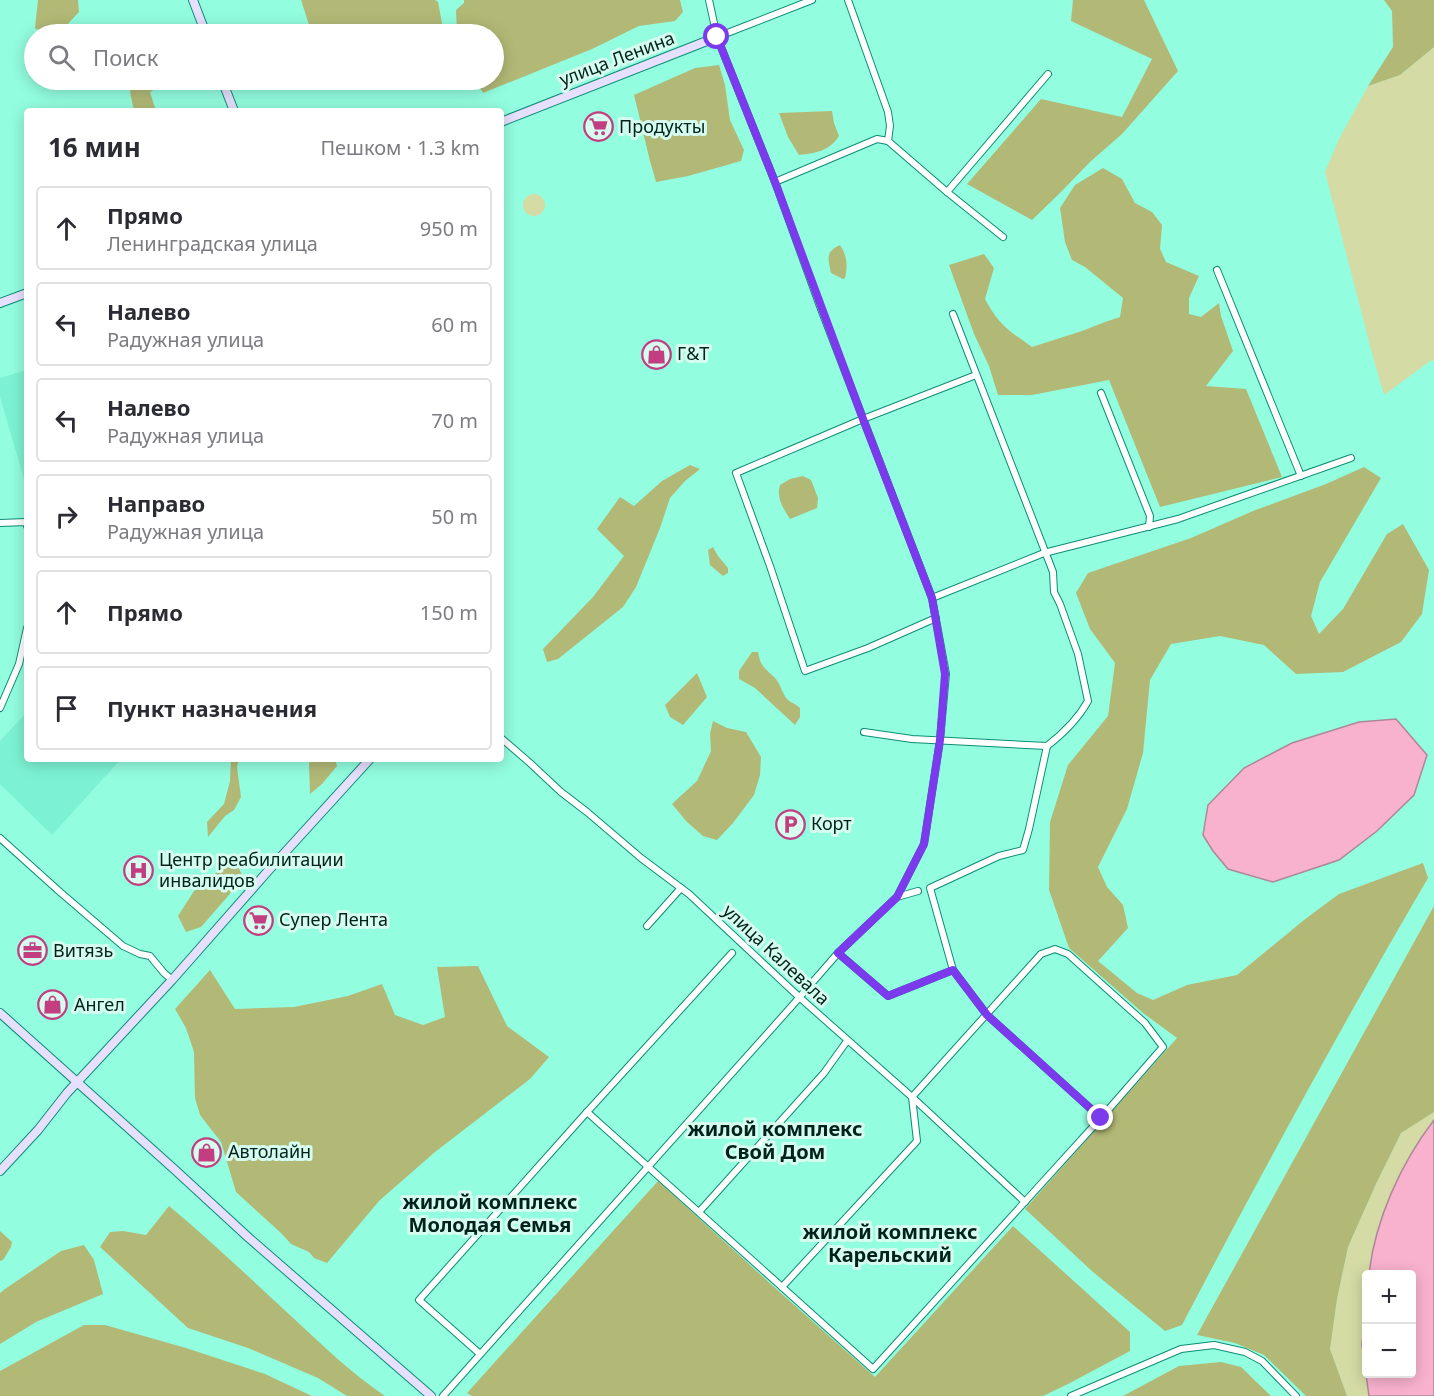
<!DOCTYPE html>
<html lang="ru">
<head>
<meta charset="utf-8">
<style>
	body { margin:0; font-family:"Noto Sans",sans-serif; background:#f7f7f7; color:#2b2b33 }
	.controls { position:absolute; right:18px; bottom:18px; display:grid; overflow:hidden; border-radius:6px; box-shadow:0 3px 15px #0003 }
	.controls button { width:54px; height:54px; display:grid; place-items:center; padding:0; border:0; border-bottom:2px solid #e1e1e2; background:#fff; color:#2b2b33; font:30px sans-serif }
	.stop { position:absolute; width:18px; height:18px; margin:-14px; border:4px solid #7c3aed; border-radius:50%; background:#fff }
	.stop.end { background:#7c3aed; border-color:#fff; box-shadow:0 2px 6px #0008 }
	.list { margin:0; padding:0; list-style:none }
	h2 { display:flex; justify-content:space-between; align-items:center; height:78px; margin:0; padding:0 24px; font-size:26px }
	h2 small { font-size:20px; font-weight:400; color:#7c7c81 }
	.list li { display:grid; grid-template-columns:39px 1fr auto; gap:18px; align-items:center; box-sizing:border-box; height:84px; margin:0 12px 12px; padding:0 12px; border:2px solid #e1e1e2; border-radius:6px }
	.list b { display:block; font-size:22px; white-space:nowrap }
	.list p { margin:0; font-size:20px; white-space:nowrap; color:#7c7c81 }
	.list em { font-size:20px; font-style:normal; color:#7c7c81 }
	.icon { flex:none; width:33px; height:33px; fill:none; stroke:currentColor; stroke-width:2; stroke-linecap:round; stroke-linejoin:round }
	.map { position:relative; flex:none; width:1434px; height:1396px; overflow:hidden }
	.search { position:absolute; background:#fff; box-shadow:0 3px 15px #0003; left:24px; top:24px; width:480px; height:66px; display:flex; align-items:center; gap:15px; box-sizing:border-box; padding:0 21px; border-radius:33px; color:#7c7c81; font-size:22px }
	.panel { position:absolute; background:#fff; box-shadow:0 3px 15px #0003; left:24px; top:108px; width:480px; height:654px; border-radius:6px }
	.map>svg:first-child { display:block }
</style>
</head>
<body>
<div class="map">
<svg width="1434" height="1396" viewBox="0 0 1434 1396">
	<rect width="100%" height="100%" fill="#93fddf"/>
	<g fill="#7cf2d3">
		<polygon points="27,370 27,489 0,397 0,378"/>
		<polygon points="27,712 27,759 121,759 52,835 0,784 0,741"/>
	</g>
	<g fill="#d4dba4">
		<polygon points="1434,47 1434,360 1429,362 1384,395 1373,357 1325,172 1339,139 1368,86 1400,75"/>
		<circle cx="534" cy="205" r="11"/>
		<polygon points="1434,1112 1434,1120 1421,1138 1371,1257 1369,1274 1366,1274 1366,1302 1362,1345 1369,1396 1347,1396 1330,1349 1337,1299 1348,1247 1375,1186 1401,1133"/>
	</g>
	<g fill="#b2b976">
		<path d="M38,0H78L79,12C64,27 57,43 35,28Z"/>
		<polygon points="301,0 435,0 438,2 444,34 312,34"/>
		<polygon points="464,0 680,0 683,12 675,21 639,26 592,49 483,93 475,80 494,80 494,34 457,34 456,10 464,3"/>
		<polygon points="1073,0 1144,0 1178,71 1122,134 1090,162 1060,193 1032,220 967,184 1041,99 1122,117 1152,59 1071,21"/>
		<polygon points="1384,0 1434,0 1434,47 1400,75 1368,86 1393,47 1392,11"/>
		<polygon points="719,65 725,85 730,120 744,150 741,161 688,176 656,182 650,161 634,95 695,68"/>
		<polygon points="146,80 168,80 167,83 150,92 156,111 134,111 130,92 132,84"/>
		<path d="M832,111L834,123L839,136C829,151 817,153 799,155L788,137L779,113Z"/>
		<path d="M1103,168L1122,179L1135,203L1152,212L1162,225L1160,249L1166,262L1199,276L1189,298V314L1201,317L1219,303L1221,316L1233,351L1206,386L1246,389L1282,477L1160,507L1109,380L1032,395H998L989,366L974,334L949,265L984,254L994,268L985,299C999,325 1008,330 1032,347L1082,331L1105,322L1120,317L1123,298L1085,267L1072,260L1065,242L1060,208L1075,185Z"/>
		<path d="M840,245C847,256 848,265 845,278L843,279L831,273C828,258 825,252 840,245Z"/>
		<polygon points="690,465 700,469 685,481 670,498 660,528 636,587 623,607 558,659 547,662 543,649 593,597 624,556 597,529 620,497 634,506 662,481"/>
		<path d="M1364,467L1381,478L1320,582L1311,616L1319,634L1343,609L1387,534L1403,524L1429,570L1422,614L1401,642L1343,672L1296,674L1264,645L1220,636L1171,644L1150,680L1143,753L1127,809L1098,867L1107,887L1123,905L1128,928L1098,961L1137,993L1153,1000L1187,985L1237,975L1304,920L1339,894L1423,863L1428,878C1342,1025 1261,1174 1182,1325L1165,1331L1093,1272L1025,1209L1177,1038L1143,1013L1069,948L1049,890L1050,822L1068,765L1108,716L1115,663L1090,629L1076,593L1088,573L1191,538L1253,511L1326,484Z"/>
		<path d="M803,476L811,480L818,498L817,508L790,519C783,508 776,498 780,485L790,479Z"/>
		<polygon points="713,547 718,556 728,568 728,573 723,576 710,565 708,550"/>
		<path d="M752,652H758C761,669 766,668 776,679C781,685 782,694 788,700C792,703 796,704 800,708V717L795,725L755,688L739,679V671Z"/>
		<polygon points="697,673 707,697 683,725 670,717 665,705"/>
		<polygon points="713,721 727,728 746,732 761,757 760,775 754,795 733,823 717,840 703,836 687,822 672,804 697,781 711,751 710,734"/>
		<polygon points="231,759 239,759 237,767 241,797 234,810 225,816 208,837 207,822 224,804 230,781"/>
		<polygon points="310,759 335,759 337,766 322,784 310,794 309,764"/>
		<polygon points="237,864 242,875 229,895 201,927 186,932 178,916 194,891 221,869"/>
		<polygon points="1434,906 1434,1112 1401,1133 1375,1186 1348,1247 1337,1299 1330,1349 1347,1396 1306,1396 1264,1355 1235,1343 1197,1335"/>
		<polygon points="478,966 507,1026 549,1057 530,1079 435,1152 379,1201 327,1263 314,1258 309,1252 291,1244 281,1233 236,1192 221,1142 200,1115 195,1098 194,1052 186,1028 175,1009 210,970 235,1009 294,1007 348,996 382,984 395,1015 423,1025 445,1017 437,967"/>
		<polygon points="658,1181 773,1286 875,1377 1013,1226 1130,1332 1130,1351 1068,1384 1043,1396 472,1396 467,1393"/>
		<path d="M169,1206C211,1241 251,1279 291,1316C321,1344 351,1373 385,1396H347L318,1378L248,1348L188,1328L100,1247L110,1232L123,1231L146,1235Z"/>
		<polygon points="0,1231 12,1242 11,1247 3,1260 0,1261"/>
		<polygon points="84,1245 94,1260 103,1294 36,1322 0,1344 0,1293 5,1289 61,1251"/>
		<polygon points="84,1325 105,1325 186,1348 265,1374 312,1396 0,1396 0,1371"/>
		<polygon points="1221,1362 1241,1367 1271,1396 1123,1396 1179,1366"/>
	</g>
	<g fill="#f9b2ce" stroke="#ae8798" stroke-width="1.5">
		<polygon points="1396,719 1427,755 1414,795 1377,831 1339,860 1273,882 1228,869 1213,851 1203,835 1208,805 1244,768 1292,743 1359,722"/>
		<path d="M1434,1120V1396H1369L1362,1345L1366,1302V1374H1412V1274H1369C1375,1220 1401,1163 1434,1120Z"/>
	</g>
	<g fill="none" stroke-linecap="round" stroke-linejoin="round">
		<defs>
			<g id="street">
				<polyline points="848,0 888,112 890,126 888,141"/>
				<polyline points="717,37 812,0"/>
				<polyline points="775,182 877,139 888,141 947,192 1003,237"/>
				<polyline points="947,192 1048,74"/>
				<polyline points="1217,270 1301,476"/>
				<polyline points="1101,393 1150,516 1149,527"/>
				<polyline points="0,523 26,522 27,526"/>
				<polyline points="932,598 1044,553 1178,519 1351,458"/>
				<polyline points="936,618 868,648 805,671 770,566 736,473 863,419 976,375"/>
				<polyline points="0,708 19,664 27,628"/>
				<path d="M864,732L912,739L1047,746C1064,733 1078,719 1088,701L1078,654L1060,604L1054,592L1053,572L953,314"/>
				<polyline points="501,738 530,763 561,792 587,812 641,858 689,894 798,996 912,1097 1025,1202"/>
				<polyline points="1047,746 1029,829 1023,850 999,856 930,888 953,970 987,1015 1101,1118"/>
				<polyline points="0,838 60,892 123,946 140,954 150,956 164,973 172,980"/>
				<polyline points="897,897 918,891"/>
				<polyline points="647,926 681,888"/>
				<polygon points="1055,949 1068,954 1145,1023 1163,1047 1101,1118 873,1369 782,1287 917,1141 912,1097 1041,954"/>
				<polyline points="838,953 888,996 953,970"/>
				<polyline points="587,1112 782,1287"/>
				<polyline points="699,1212 824,1073 847,1041"/>
				<polyline points="480,1354 419,1300 587,1112 732,953"/>
				<polyline points="443,1396 791,1007 838,953 897,897 924,844 940,740 946,674 932,598 821,309 775,182 717,37 709,0"/>
				<polyline points="1071,1396 1181,1349 1214,1345 1245,1352 1262,1361 1296,1396"/>
			</g>
			<g id="secondary">
				<polyline points="193,0 206,34"/>
				<polyline points="222,80 234,111"/>
				<polyline points="501,122 717,37"/>
				<polyline points="0,303 27,293"/>
				<polyline points="0,1013 174,1169 249,1238 431,1396"/>
				<polyline points="0,1171 38,1130 67,1093 172,980 268,871 370,759"/>
			</g>
		</defs>
		<use href="#street" stroke="#0c8d74" stroke-width="8"/>
		<use href="#secondary" stroke="#0c8d74" stroke-width="10"/>
		<use href="#street" stroke="#fff" stroke-width="6"/>
		<use href="#secondary" stroke="#e6dffd" stroke-width="8"/>
	</g>
	<g fill="none" stroke-linecap="round" stroke-linejoin="round">
		<polyline stroke="#7c3aed" stroke-width="8" points="717,37 775,182 863,419 932,598 945,674 940,740 924,844 897,897 838,953 888,996 953,970 987,1015 1101,1118"/>
	</g>
	<defs>
		<symbol id="supermarket-ring" viewBox="-11 -11 22 22"><circle r="9.5" fill="#d6fcf0" stroke="#c33e80" stroke-width="1.5"/><path d="M-6-5.5h2.5l.6 2H6L4.5 2H-2.5L-4.4-4H-6ZM-1.5 3.2a1.3 1.3 0 1 0 .1 0ZM3 3.2a1.3 1.3 0 1 0 .1 0Z" fill="#c33e80"/></symbol>
		<symbol id="shop-ring" viewBox="-11 -11 22 22"><circle r="9.5" fill="#d6fcf0" stroke="#c33e80" stroke-width="1.5"/><path d="M-5-2.5h2.3a2.7 3.5 0 0 1 5.4 0H5L5.5 6h-11ZM-1.5-2.5h3a1.5 2.3 0 0 0-3 0Z" fill="#c33e80"/></symbol>
		<symbol id="parking-ring" viewBox="-11 -11 22 22"><circle r="9.5" fill="#d6fcf0" stroke="#c33e80" stroke-width="1.5"/><path d="M-3.5-5.5H1a3.5 3.5 0 0 1 0 7H-1V5.5H-3.5ZM-1-3.4V-.6H.8a1.4 1.4 0 0 0 0-2.8Z" fill="#c33e80"/></symbol>
		<symbol id="hospital-ring" viewBox="-11 -11 22 22"><circle r="9.5" fill="#d6fcf0" stroke="#c33e80" stroke-width="1.5"/><path d="M-5-5h3v3.5h4V-5h3V5h-3V1.5h-4V5h-3Z" fill="#c33e80"/></symbol>
		<symbol id="office-ring" viewBox="-11 -11 22 22"><circle r="9.5" fill="#d6fcf0" stroke="#c33e80" stroke-width="1.5"/><path d="M-6-3h4V-5.5h4V-3h4V5H-6ZM-1-4.5V-3h2v-1.5ZM-6 0V1H6V0Z" fill="#c33e80"/></symbol>
	</defs>
	<g fill-rule="evenodd">
		<use href="#supermarket-ring" x="582" y="110" width="33" height="33"/>
		<use href="#shop-ring" x="640" y="338" width="33" height="33"/>
		<use href="#parking-ring" x="774" y="808" width="33" height="33"/>
		<use href="#hospital-ring" x="122" y="854" width="33" height="33"/>
		<use href="#supermarket-ring" x="242" y="904" width="33" height="33"/>
		<use href="#office-ring" x="16" y="934" width="33" height="33"/>
		<use href="#shop-ring" x="36" y="988" width="33" height="33"/>
		<use href="#shop-ring" x="190" y="1136" width="33" height="33"/>
	</g>
	<g text-anchor="middle" stroke-width="6" stroke-linejoin="round" paint-order="stroke">
		<g font-size="18" fill="#00221a" stroke="#d6fcf0">
			<text transform="translate(617 59) rotate(-21)" y="6">улица Ленина</text>
			<text transform="translate(776 955) rotate(43)" y="6">улица Калевала</text>
		</g>
		<g font-size="18" fill="#00221a" stroke="#d6fcf0" text-anchor="start">
			<text x="619" y="133">Продукты</text>
			<text x="677" y="360">Г&amp;Т</text>
			<text x="811" y="830">Корт</text>
			<text x="159" y="866">Центр реабилитации<tspan x="159" dy="21">инвалидов</tspan></text>
			<text x="279" y="926">Супер Лента</text>
			<text x="53" y="957">Витязь</text>
			<text x="74" y="1011">Ангел</text>
			<text x="228" y="1158">Автолайн</text>
		</g>
		<g font-size="20" font-weight="bold" fill="#00221a" stroke="#d6fcf0">
			<text x="775" y="1136">жилой комплекс<tspan x="775" dy="23">Свой Дом</tspan></text>
			<text x="490" y="1209">жилой комплекс<tspan x="490" dy="23">Молодая Семья</tspan></text>
			<text x="890" y="1239">жилой комплекс<tspan x="890" dy="23">Карельский</tspan></text>
		</g>
	</g>
</svg>
<div class="controls">
<button>+</button>
<button>−</button>
</div>
<div class="stop" style="left:717px;top:37px"></div>
<div class="stop end" style="left:1101px;top:1118px"></div>
<div class="search"><svg class="icon" aria-label="search" viewBox="0 0 24 24"><circle cx="10" cy="10" r="6"/><path d="M15 15l6 6"/></svg>Поиск</div>
<section class="panel">
<h2>16 мин<small>Пешком · 1.3 km</small></h2>
<ul class="list">
<li><svg class="icon" aria-label="ahead" viewBox="0 0 24 24"><path d="M12 20V5M6 11l6-6 6 6"/></svg><div><b>Прямо</b><p>Ленинградская улица</p></div><em>950 m</em></li>
<li><svg class="icon" aria-label="left" viewBox="0 0 24 24"><path d="M17 20v-9H6M10 6l-5 5 5 5"/></svg><div><b>Налево</b><p>Радужная улица</p></div><em>60 m</em></li>
<li><svg class="icon" aria-label="left" viewBox="0 0 24 24"><path d="M17 20v-9H6M10 6l-5 5 5 5"/></svg><div><b>Налево</b><p>Радужная улица</p></div><em>70 m</em></li>
<li><svg class="icon" aria-label="right" viewBox="0 0 24 24"><path d="M7 20v-9h11M14 6l5 5-5 5"/></svg><div><b>Направо</b><p>Радужная улица</p></div><em>50 m</em></li>
<li><svg class="icon" aria-label="ahead" viewBox="0 0 24 24"><path d="M12 20V5M6 11l6-6 6 6"/></svg><div><b>Прямо</b></div><em>150 m</em></li>
<li><svg class="icon" aria-label="arrive" viewBox="0 0 24 24"><path d="M6 21V4h12l-3 4 3 4H6"/></svg><div><b>Пункт назначения</b></div></li>
</ul>
</section>
</div>
</body>
</html>
